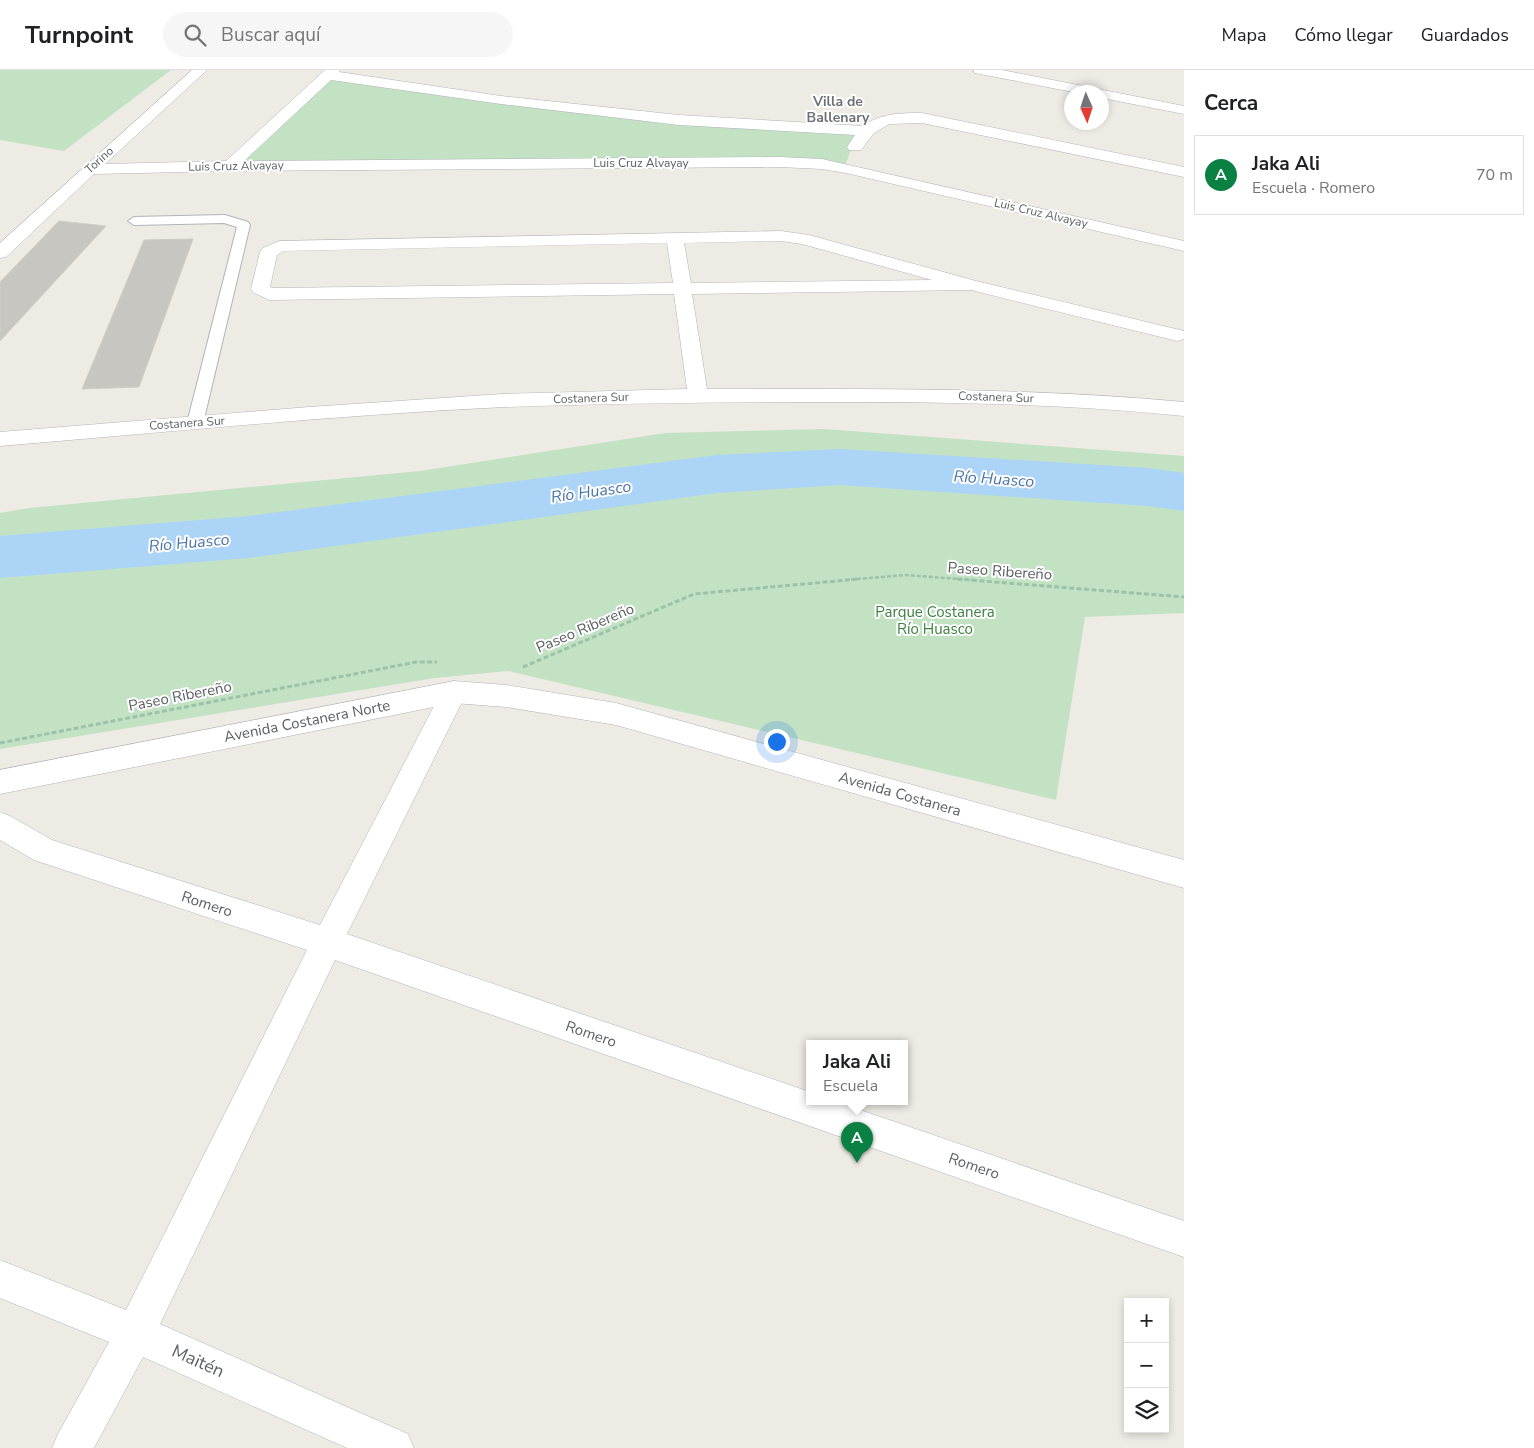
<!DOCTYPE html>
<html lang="es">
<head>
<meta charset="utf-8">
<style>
	body { margin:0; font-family:"Nunito Sans",sans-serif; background:#f6f6f6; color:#202124 }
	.controls { position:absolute; right:15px; bottom:15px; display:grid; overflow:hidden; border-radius:0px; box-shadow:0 2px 8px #0003 }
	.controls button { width:45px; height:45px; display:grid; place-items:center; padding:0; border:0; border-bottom:1px solid #e0e0e0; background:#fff; color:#202124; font:25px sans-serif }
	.compass { position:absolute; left:1064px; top:15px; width:45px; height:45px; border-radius:50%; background:#fff; box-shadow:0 2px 8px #0003; rotate:177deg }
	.you { position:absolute; left:776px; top:671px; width:18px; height:18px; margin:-12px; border:4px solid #fff; border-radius:50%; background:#1a73e8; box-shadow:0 0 0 8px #1a73e833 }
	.badge { display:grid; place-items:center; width:32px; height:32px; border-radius:50%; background:#0b8043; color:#fff; font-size:16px; font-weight:700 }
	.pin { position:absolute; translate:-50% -41px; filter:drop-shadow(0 1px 2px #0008) }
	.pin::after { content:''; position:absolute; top:26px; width:18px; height:15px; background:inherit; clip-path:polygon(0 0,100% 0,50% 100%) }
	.popup { position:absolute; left:806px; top:970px; width:102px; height:65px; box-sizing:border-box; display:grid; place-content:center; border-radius:0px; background:#fff; filter:drop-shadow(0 1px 4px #0005); font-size:16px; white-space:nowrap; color:#757577 }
	.popup b { font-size:19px; color:#202124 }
	.popup::after { content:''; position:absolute; left:50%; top:100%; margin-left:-10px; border:10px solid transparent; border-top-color:#fff }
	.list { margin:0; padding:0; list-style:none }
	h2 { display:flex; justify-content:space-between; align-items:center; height:65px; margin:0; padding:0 20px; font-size:21px }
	h2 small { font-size:16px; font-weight:400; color:#757577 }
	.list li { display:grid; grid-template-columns:32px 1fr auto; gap:15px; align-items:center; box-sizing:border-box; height:80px; margin:0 10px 10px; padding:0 10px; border:1px solid #e0e0e0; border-radius:0px }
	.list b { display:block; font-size:19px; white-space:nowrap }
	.list p { margin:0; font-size:16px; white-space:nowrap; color:#757577 }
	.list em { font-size:16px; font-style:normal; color:#757577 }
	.icon { flex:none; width:28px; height:28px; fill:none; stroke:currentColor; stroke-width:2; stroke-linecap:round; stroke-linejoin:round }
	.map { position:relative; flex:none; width:1184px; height:1378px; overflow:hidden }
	header { display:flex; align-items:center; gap:30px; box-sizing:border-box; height:70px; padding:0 25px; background:#fff; border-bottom:1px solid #e0e0e0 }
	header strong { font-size:24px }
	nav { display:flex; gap:28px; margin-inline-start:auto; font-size:18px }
	.search { width:350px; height:45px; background:#f6f6f6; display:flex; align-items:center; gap:12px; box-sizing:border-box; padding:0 18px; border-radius:28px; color:#757577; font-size:19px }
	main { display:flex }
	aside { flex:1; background:#fff }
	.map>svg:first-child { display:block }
</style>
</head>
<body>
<header>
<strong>Turnpoint</strong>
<div class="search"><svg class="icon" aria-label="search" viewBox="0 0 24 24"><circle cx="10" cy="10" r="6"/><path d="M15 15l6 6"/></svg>Buscar aquí</div>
<nav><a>Mapa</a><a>Cómo llegar</a><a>Guardados</a></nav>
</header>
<main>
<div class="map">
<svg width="1184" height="1378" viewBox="0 0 1184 1378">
	<rect width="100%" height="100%" fill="#edebe4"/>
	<g fill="#c3e2c4">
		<polygon points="0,0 171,0 64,81 0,70"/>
		<polygon points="330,7 498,31 861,63 853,74 845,96 235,94"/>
		<polygon points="824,359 1184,386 1184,543 1085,547 1056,730 508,601 435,608 0,679 0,443 29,438 420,401 665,363"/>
	</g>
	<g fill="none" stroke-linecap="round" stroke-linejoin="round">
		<polygon fill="#abd4f6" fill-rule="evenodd" points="840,379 1148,398 1184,403 1184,441 1148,436 840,415 717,423 249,488 0,508 0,466 249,446 717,385"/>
	</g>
	<g fill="#c8c6c0" stroke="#d1cdc3">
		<polygon points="59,151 106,156 0,271 0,212"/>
		<polygon points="193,169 139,317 82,319 144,170"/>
	</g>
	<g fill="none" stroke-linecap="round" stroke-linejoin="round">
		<defs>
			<polygon id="service" points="225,145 248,152 250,155 203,353 200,356 190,356 187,353 237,157 224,153 134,155 128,151 134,147"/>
			<g id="minor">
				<path d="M192,0H207L105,94L226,91L325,0H340L339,2L501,26L679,45L863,56C881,43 901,43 922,43L1184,97V107L922,53L889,54L874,63L861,80H849L847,77L855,65L679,55L501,34L331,10L244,91L780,87L822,89L1184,171V181L846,103L822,99L780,97L230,101L94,104L6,187L0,188V173Z"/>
				<polygon points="973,0 1002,0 1184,36 1184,44 1102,28 1102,22 1073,22 980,4 975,3"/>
				<path d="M781,161L809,165L976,211L1184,261V269L1177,271L971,220L692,224L707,319C866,319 1026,317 1184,332V346C1069,334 954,332 839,332C727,332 616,333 505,337C337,345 168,362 0,376V362L309,337L502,324L687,319L674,224L270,230L254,223L251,219L260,182L263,178L279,171ZM781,171L802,174L932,210L691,213L684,173ZM667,173L673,213L273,218L270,217L277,185L283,181Z"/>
				<polygon points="454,611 463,615 467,622 347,864 810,1022 810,1032 837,1032 1184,1151 1184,1187 335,890 160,1254 408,1364 414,1378 347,1378 143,1287 94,1378 52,1378 58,1364 109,1272 0,1228 0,1190 126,1240 307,880 34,790 0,770 0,742 10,746 52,770 320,855 445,615"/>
			</g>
			<polygon id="secondary" points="454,611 506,615 616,633 1184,790 1184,818 616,655 506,637 454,633 0,724 0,700"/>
		</defs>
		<use href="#service" stroke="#b1b4b8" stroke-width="2"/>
		<use href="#minor" stroke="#b1b4b8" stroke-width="1"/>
		<use href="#secondary" stroke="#b0b3b8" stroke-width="1"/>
		<polyline stroke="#9cc3a9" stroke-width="2.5" stroke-dasharray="4 2" stroke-linecap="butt" points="845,510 905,505 973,510"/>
		<g stroke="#9cc3a9" stroke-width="3" stroke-dasharray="5 2.5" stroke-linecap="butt">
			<polyline points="957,509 1184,527"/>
			<polyline points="523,597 694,524 859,509"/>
			<polyline points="0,673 416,592 437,592"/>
		</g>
		<use href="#service" fill="#fff" fill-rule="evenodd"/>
		<use href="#minor" fill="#fff" fill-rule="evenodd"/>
		<use href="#secondary" fill="#fff" fill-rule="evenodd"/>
	</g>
	<g text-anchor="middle" stroke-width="4" stroke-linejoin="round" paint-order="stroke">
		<g font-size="12" fill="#5c5f63" stroke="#fff">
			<text transform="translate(99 90) rotate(-42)" y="4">Torino</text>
			<text x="641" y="97">Luis Cruz Alvayay</text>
			<text transform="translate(236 96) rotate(-1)" y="4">Luis Cruz Alvayay</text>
			<text transform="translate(1041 143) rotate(13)" y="4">Luis Cruz Alvayay</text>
			<text transform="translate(996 327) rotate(2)" y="4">Costanera Sur</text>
			<text transform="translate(591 328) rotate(-2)" y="4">Costanera Sur</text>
			<text transform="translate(187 353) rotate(-4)" y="4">Costanera Sur</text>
		</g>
		<g font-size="14" font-weight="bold" fill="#6d7175" stroke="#fff">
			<text x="838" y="36">Villa de<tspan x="838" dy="16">Ballenary</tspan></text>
		</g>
		<g font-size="15" fill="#5c5f63" stroke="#fff">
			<text transform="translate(1000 501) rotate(4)" y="5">Paseo Ribereño</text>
			<text transform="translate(585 558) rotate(-23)" y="5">Paseo Ribereño</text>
			<text transform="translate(180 626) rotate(-11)" y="5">Paseo Ribereño</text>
			<text transform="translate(307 651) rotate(-11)" y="5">Avenida Costanera Norte</text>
			<text transform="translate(900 724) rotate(16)" y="5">Avenida Costanera</text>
			<text transform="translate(207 834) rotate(18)" y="5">Romero</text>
			<text transform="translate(591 964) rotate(19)" y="5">Romero</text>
			<text transform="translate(974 1096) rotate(19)" y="5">Romero</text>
		</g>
		<g font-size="15" fill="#3d8042" stroke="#fff">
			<text x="935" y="547">Parque Costanera<tspan x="935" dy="17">Río Huasco</tspan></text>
		</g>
		<g font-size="16" font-style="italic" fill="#4a75a6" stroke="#fff">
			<text transform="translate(994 408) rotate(4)" y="6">Río Huasco</text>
			<text transform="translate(591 421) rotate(-8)" y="6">Río Huasco</text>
			<text transform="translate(189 472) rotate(-5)" y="6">Río Huasco</text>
		</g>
		<g font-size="18" fill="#5c5f63" stroke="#fff">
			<text transform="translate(198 1291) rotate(24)" y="6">Maitén</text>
		</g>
	</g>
</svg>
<div class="controls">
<button>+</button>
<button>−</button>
<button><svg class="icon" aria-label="layers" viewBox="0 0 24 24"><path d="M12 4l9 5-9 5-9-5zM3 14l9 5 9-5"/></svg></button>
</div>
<svg class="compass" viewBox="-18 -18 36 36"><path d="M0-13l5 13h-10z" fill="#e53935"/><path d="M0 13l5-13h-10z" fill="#757577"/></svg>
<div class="you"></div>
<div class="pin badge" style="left:857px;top:1093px">A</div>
<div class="popup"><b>Jaka Ali</b>Escuela</div>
</div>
<aside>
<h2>Cerca<small></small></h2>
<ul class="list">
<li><span class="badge">A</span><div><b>Jaka Ali</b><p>Escuela · Romero</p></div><em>70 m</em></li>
</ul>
</aside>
</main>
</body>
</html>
